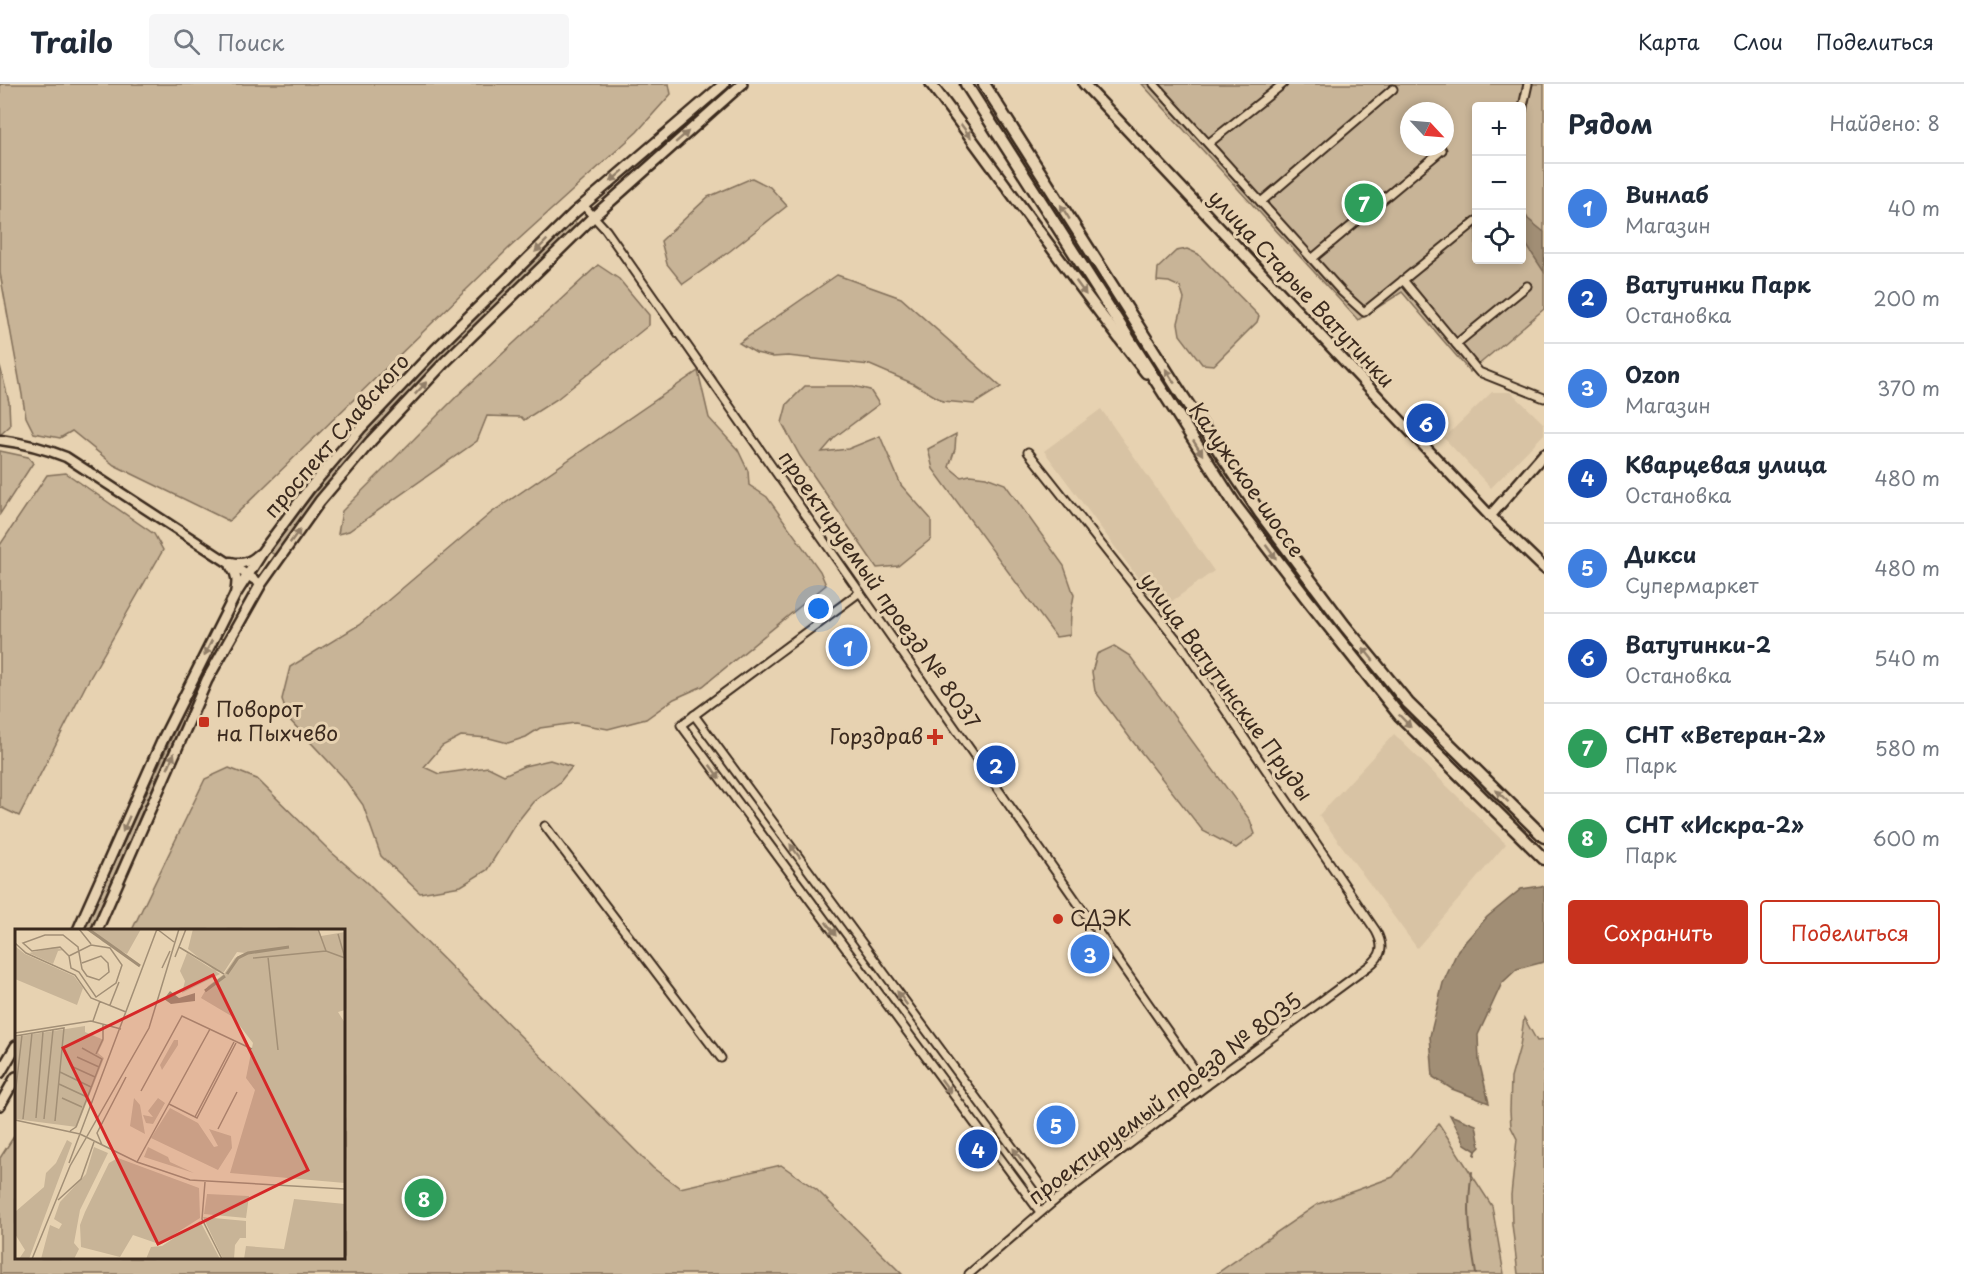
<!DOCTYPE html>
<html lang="ru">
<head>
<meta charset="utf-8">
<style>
	body { margin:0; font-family:"Playpen Sans",sans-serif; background:#f6f6f7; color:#1f2937 }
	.controls { position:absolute; right:18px; top:18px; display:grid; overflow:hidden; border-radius:6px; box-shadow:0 3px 9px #0003 }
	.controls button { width:54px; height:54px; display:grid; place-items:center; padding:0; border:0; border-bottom:2px solid #e0e1e3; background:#fff; color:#1f2937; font:30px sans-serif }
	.compass { position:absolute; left:1400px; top:18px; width:54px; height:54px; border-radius:50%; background:#fff; box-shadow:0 3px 9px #0003; rotate:116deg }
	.you { position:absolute; left:819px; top:525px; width:21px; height:21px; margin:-15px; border:4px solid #fff; border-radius:50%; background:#1a73e8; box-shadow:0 0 0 9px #1a73e833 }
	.badge { display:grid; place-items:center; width:39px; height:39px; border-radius:50%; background:#c8321e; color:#fff; font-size:20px; font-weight:700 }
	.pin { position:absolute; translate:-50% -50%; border:3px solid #fff; box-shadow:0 2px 6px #0006 }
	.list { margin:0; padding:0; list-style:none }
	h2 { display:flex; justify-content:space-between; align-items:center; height:78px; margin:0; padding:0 24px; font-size:26px }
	h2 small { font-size:20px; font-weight:400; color:#747a83 }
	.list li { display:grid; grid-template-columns:39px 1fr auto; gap:18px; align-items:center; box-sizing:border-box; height:90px; padding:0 24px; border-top:2px solid #e0e1e3 }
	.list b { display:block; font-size:22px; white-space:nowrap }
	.list p { margin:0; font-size:20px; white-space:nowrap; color:#747a83 }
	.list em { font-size:20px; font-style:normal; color:#747a83 }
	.actions { display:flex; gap:12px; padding:18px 24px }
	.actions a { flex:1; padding:14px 0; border:2px solid #c8321e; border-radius:6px; text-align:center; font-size:21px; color:#c8321e }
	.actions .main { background:#c8321e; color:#fff }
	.icon { flex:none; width:33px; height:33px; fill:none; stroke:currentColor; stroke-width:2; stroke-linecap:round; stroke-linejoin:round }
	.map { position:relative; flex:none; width:1544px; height:1190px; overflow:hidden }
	header { display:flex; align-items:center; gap:36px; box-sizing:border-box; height:84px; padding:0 30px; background:#fff; border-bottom:2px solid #e0e1e3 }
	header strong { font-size:28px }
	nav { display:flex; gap:33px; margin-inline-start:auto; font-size:21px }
	.search { width:420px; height:54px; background:#f6f6f7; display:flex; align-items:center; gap:15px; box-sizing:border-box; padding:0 21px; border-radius:6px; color:#747a83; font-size:22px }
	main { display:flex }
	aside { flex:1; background:#fff }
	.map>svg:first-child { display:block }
</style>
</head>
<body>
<header>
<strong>Trailo</strong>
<div class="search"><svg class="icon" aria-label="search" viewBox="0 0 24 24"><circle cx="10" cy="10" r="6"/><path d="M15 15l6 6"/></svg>Поиск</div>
<nav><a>Карта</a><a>Слои</a><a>Поделиться</a></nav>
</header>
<main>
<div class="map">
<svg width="1544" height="1190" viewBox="0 0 1544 1190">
	<rect width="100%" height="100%" fill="#e7d2b1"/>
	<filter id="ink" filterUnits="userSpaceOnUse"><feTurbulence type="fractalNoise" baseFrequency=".0167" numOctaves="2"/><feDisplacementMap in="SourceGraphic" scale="12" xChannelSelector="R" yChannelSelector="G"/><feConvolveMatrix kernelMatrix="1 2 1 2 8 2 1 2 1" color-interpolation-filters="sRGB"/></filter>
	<g filter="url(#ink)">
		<g fill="#d8c3a4">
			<polygon points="1492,308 1511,308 1544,340 1544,350 1491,404 1444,354"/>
			<polygon points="1101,325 1214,487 1161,525 1044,367"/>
			<polygon points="1394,650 1506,760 1417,864 1319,731"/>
		</g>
		<g fill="#c8b497" stroke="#826f5a" stroke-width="1.5" fill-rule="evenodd">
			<polygon points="0,0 669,0 671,10 637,48 508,165 229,437 114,381 72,347 60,354 34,349 26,333 0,189"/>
			<path d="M1142,0H1544V225L1470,288L1402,208L1358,236ZM1476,22H1522V176H1476ZM1409,27H1445V63H1409Z"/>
			<polygon points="752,94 770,103 787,122 730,167 683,200 667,180 661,157 708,113"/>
			<path d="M574,137L578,141C507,211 435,279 368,352C335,390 305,431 275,471L270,468C300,427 330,387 364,349C431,275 503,207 574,137Z"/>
			<polygon points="1187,165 1198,170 1259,232 1257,238 1214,281 1202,280 1180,251 1178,239 1184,215 1180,203 1169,198 1157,197 1158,184 1176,167"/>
			<polygon points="598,181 619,195 649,231 649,241 557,315 524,336 521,333 487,332 477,357 349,447 338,450 342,427 458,311"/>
			<polygon points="837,191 901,214 1001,303 974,320 943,317 914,300 870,281 788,272 773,273 756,269 739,259"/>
			<polygon points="0,282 9,318 10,342 0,351"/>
			<polygon points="698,287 709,334 738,366 748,387 749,401 767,413 820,487 826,501 703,602 674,615 646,635 608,645 575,639 540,644 526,653 508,659 489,654 461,652 442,662 424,683 439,690 488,683 504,691 524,682 550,676 572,683 559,699 533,718 514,742 487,786 461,802 420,809 381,772 363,721 343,693 287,633 282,615 290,583 359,541 491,429"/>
			<polygon points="805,302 853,302 870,306 879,320 835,353 822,368 848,365 880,352 901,401 931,435 931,455 898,482 877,484 800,372 782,339 787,320"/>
			<polygon points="956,350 955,365 949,383 961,393 970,391 986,393 1005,400 1064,482 1074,511 1071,528 1070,551 1056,553 933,385 928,365"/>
			<polygon points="0,367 28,373 33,379 0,430"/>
			<polygon points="66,389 154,450 163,466 86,601 19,732 0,723 0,461 47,391"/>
			<polygon points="1114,562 1130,572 1250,736 1255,750 1236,764 1203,747 1130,654 1095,607 1092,588 1097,570"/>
			<polygon points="200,591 201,592 190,619 90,846 84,846"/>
			<polygon points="229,684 257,695 331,768 366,798 653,1084 680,1104 781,1081 817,1106 902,1190 0,1190 0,1074 16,1049 16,1174 344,1174 344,846 132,846 205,695"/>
			<polygon points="1524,934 1537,957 1544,956 1544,1190 1518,1190 1512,1140 1511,1111 1517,1055 1511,1043 1510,1027 1511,994 1520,962"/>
			<polygon points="1439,1040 1492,1122 1504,1190 1216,1190 1318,1120 1393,1093"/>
		</g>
		<g fill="#a18e75" stroke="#786652" stroke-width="1.5">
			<polygon points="1522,125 1528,135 1544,148 1544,188 1522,154"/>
			<polygon points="1541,802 1544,803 1544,878 1517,885 1502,899 1478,951 1479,977 1489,1019 1452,1005 1433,993 1430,952 1443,899 1458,866 1487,833 1521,805"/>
			<polygon points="1450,1031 1476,1041 1480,1063 1476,1067 1465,1060"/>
		</g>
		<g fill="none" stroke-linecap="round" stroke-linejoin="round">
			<g stroke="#786652" stroke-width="2">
				<polyline points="1475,1071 1476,1067"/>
				<path d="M1472,1088C1466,1123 1470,1155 1476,1190"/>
			</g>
			<defs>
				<g id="minor">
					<polyline points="1154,0 1342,208 1364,228 1476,137"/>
					<polyline points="1522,27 1528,0"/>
					<polyline points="1209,59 1283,0"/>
					<polyline points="1261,118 1393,5"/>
					<polyline points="583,121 606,146 1206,1002"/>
					<polyline points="1313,174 1442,66"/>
					<polyline points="1403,196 1479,288 1544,314"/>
					<polyline points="1456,260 1527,202"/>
					<polyline points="860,508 681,641 1040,1128"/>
					<polyline points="694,631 1053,1118"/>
					<polyline points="545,742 721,974"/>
					<path d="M969,1190L1053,1118L1206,1002L1369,882C1383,871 1384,862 1376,847L1181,561L1028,368"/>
				</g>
				<g id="tertiary">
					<path d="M0,356C24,359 44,364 66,373L261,500"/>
					<path d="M231,478C243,481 250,478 259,470"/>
					<path d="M231,483C238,492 237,499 235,510"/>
				</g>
				<g id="secondary">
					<path d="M931,0C1003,96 1072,195 1146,289"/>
					<polyline points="1084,0 1490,432 1544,484"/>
					<polyline points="1490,432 1544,370"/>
					<polyline points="78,846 163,655 235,511 263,467 309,405 360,345 435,266 574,129 724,0"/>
					<polyline points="97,846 207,596 261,500 320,417 371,357 444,279 593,133 742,0"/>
					<polyline points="0,989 16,962"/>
					<polyline points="0,1021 16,993"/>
				</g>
				<g id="trunk">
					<polyline points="966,0 1236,422 1307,515 1400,632 1544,775"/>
					<polyline points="984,0 1180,308 1260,429 1345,542 1408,619 1544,753"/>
				</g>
			</defs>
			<use href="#minor" stroke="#3b2a1e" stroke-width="11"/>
			<use href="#tertiary" stroke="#3b2a1e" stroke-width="13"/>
			<use href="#secondary" stroke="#3b2a1e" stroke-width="14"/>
			<use href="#trunk" stroke="#3b2a1e" stroke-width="15"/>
			<use href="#minor" stroke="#e7d2b1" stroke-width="7"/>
			<use href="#tertiary" stroke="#e7d2b1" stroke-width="8"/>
			<use href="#secondary" stroke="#e7d2b1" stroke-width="9"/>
			<use href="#trunk" stroke="#e7d2b1" stroke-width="10"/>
		</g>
		<defs><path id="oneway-solid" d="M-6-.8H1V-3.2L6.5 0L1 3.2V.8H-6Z" transform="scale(1.5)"/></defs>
		<g fill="#917e68">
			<use href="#oneway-solid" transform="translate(966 47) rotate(53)"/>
			<use href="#oneway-solid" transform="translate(682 53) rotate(-41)"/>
			<use href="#oneway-solid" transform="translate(617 92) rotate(139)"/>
			<use href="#oneway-solid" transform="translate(1065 128) rotate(-122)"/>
			<use href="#oneway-solid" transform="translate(541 162) rotate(135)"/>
			<use href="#oneway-solid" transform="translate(1081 204) rotate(54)"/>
			<use href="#oneway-solid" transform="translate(1170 292) rotate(-122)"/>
			<use href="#oneway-solid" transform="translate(421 304) rotate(-47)"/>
			<use href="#oneway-solid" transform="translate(1198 364) rotate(57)"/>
			<use href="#oneway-solid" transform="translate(295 452) rotate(-54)"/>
			<use href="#oneway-solid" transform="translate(1271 468) rotate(53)"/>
			<use href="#oneway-solid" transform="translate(208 564) rotate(117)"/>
			<use href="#oneway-solid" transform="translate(1368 570) rotate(-129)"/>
			<use href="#oneway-solid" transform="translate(1405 637) rotate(46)"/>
			<use href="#oneway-solid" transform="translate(171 677) rotate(-67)"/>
			<use href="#oneway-solid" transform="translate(715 688) rotate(54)"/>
			<use href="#oneway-solid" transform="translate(1502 712) rotate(-136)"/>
			<use href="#oneway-solid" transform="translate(126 740) rotate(114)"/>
			<use href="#oneway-solid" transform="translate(795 767) rotate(-126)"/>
			<use href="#oneway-solid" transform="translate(831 845) rotate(54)"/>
			<use href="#oneway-solid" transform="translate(902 914) rotate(-126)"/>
			<use href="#oneway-solid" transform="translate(946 1002) rotate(54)"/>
			<use href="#oneway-solid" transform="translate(1018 1071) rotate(-126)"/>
		</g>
	</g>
	<g fill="#c8321e" stroke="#e7d2b1" stroke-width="2">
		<rect x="198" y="632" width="12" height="12" rx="3"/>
		<path d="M932 644h6v6h6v6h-6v6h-6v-6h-6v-6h6z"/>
		<circle cx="1058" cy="835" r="6"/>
	</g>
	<g text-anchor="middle" stroke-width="6" stroke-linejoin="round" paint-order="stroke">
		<g font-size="21" fill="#3b2a1e" stroke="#e7d2b1">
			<text transform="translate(1301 205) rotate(47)" y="7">улица Старые Ватутинки</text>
			<text transform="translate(337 352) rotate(-49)" y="7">проспект Славского</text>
			<text transform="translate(1246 396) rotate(55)" y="7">Калужское шоссе</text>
			<text transform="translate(879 506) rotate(55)" y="7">проектируемый проезд № 8037</text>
			<text transform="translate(1226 603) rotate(54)" y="7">улица Ватутинские Пруды</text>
			<text transform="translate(1165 1015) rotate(-37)" y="7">проектируемый проезд № 8035</text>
		</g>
		<g font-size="21" fill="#3b2a1e" stroke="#e7d2b1" text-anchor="start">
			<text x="216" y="633">Поворот<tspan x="216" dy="24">на Пыхчево</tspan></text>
			<text x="923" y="660" text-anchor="end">Горздрав</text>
			<text x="1070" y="842">СДЭК</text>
		</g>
	</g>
	<g transform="translate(15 845)">
		<rect width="330" height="330" fill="#e7d2b1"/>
		<path d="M75,0H126L112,25L88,13ZM178,0H302L306,7L330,3V81L323,83L330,94V254L215,244L240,161L231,149L238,114L218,88L186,69L193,57L209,45L220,29L230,24L222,23L209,43L200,42L173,20ZM0,17L10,25L59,47L68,59L62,76L0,50ZM40,18L49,21L43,22L38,35L14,24ZM172,24L205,45L167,64L170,52L165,42ZM70,97V103L89,111L83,124L89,129L62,198L0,190V108ZM159,111H163V116L147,141L145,136ZM119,169L125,176L130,205L115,197ZM143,169L150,174L138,195L131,194L128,186L138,188L133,182ZM155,179L183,194L199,218L203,217L194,200L216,207L217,219L203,241L136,209ZM52,211L57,214L14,330H4L10,321L0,305V283L29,258L31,244L41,234ZM79,218L93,224L65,281L59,314L64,320L59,330H26L35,296L44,300L47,295L39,290L45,273L71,245ZM133,218L153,228L155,233L179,244L129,228ZM103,229L184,259L185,289L144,315L118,306L105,328L66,318L65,296L70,283L94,234ZM192,265L234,267L231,289L189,285ZM279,270L330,275V330H229L231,317L269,320ZM188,288L231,292V309H225L220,316L219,330H208ZM185,292L205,330H131L136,318L147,317Z" fill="#c8b497"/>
		<path d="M155,62L164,69L180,64V72L156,75L149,70Z" fill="#a18e75"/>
		<path fill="none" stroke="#a18e75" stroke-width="3" d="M73,0L125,37M212,45L223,29L233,24L274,18M190,62L210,47"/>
		<path fill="none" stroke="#a28f76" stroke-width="1.5" d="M64,0L76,15M142,0L159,13M303,0L311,22M323,5L330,29M0,14L11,24L60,46L76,69L111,83M76,16L95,19L107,36L101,54L81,68L64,43L56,39L54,27ZM164,18L209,45M54,27L45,18L17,22L8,14L30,6H48L63,18L67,40L72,47L84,51L94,43L93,34L86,27L67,34M160,28L171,0M253,28L263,121M238,29L311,22L330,29M147,39L155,22M95,76L104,53M78,92L85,72M0,104L76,92L106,100M0,107L49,99L40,192M81,125L88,110V96M62,128L84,138M58,138L80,148M45,143L76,158M44,155L72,168M126,162L167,87L237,120M0,167L7,106M47,169L67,178M154,175L182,189L221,114M180,188L219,113M21,189L28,103M8,190L17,104M29,190L38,101M0,191L65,205M203,200L222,163M55,202L61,198L87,130L67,119M65,205L122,233L175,251L330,260M87,216L82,204L111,148M122,233L195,100M54,234L142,0M190,253L187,290L207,330M43,271L66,250L79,213M17,330L55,237L134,99L164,0"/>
		<path fill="#d62828" fill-opacity="0.15" stroke="#d62828" stroke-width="3" d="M198,46L293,241L143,315L48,119Z"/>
		<rect width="330" height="330" fill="none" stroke="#3b2a1e" stroke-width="3"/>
	</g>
</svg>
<div class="controls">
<button>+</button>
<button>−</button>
<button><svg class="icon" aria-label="locate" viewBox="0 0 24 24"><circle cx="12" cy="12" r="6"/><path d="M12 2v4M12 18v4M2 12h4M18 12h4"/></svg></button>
</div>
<svg class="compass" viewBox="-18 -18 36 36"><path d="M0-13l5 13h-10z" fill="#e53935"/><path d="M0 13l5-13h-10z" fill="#747a83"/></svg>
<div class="you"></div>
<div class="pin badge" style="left:848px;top:563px;background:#3f7fe0">1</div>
<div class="pin badge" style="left:996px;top:681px;background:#1a4fb4">2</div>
<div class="pin badge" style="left:1090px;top:870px;background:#3f7fe0">3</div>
<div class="pin badge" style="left:978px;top:1065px;background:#1a4fb4">4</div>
<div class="pin badge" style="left:1056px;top:1041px;background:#3f7fe0">5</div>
<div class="pin badge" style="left:1426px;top:339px;background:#1a4fb4">6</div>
<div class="pin badge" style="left:1364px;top:119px;background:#2e9e5b">7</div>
<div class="pin badge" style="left:424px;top:1114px;background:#2e9e5b">8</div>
</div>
<aside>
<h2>Рядом<small>Найдено: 8</small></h2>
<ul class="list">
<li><span class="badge" style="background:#3f7fe0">1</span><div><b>Винлаб</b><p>Магазин</p></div><em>40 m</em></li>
<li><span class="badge" style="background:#1a4fb4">2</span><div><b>Ватутинки Парк</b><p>Остановка</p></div><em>200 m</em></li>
<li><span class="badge" style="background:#3f7fe0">3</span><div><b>Ozon</b><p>Магазин</p></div><em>370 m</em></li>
<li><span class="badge" style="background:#1a4fb4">4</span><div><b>Кварцевая улица</b><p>Остановка</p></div><em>480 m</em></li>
<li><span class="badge" style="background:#3f7fe0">5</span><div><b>Дикси</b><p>Супермаркет</p></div><em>480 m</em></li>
<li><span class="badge" style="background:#1a4fb4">6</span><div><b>Ватутинки-2</b><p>Остановка</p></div><em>540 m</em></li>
<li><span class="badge" style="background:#2e9e5b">7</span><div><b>СНТ «Ветеран-2»</b><p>Парк</p></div><em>580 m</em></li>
<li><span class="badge" style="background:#2e9e5b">8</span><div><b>СНТ «Искра-2»</b><p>Парк</p></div><em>600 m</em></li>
</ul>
<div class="actions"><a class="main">Сохранить</a><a>Поделиться</a></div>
</aside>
</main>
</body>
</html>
